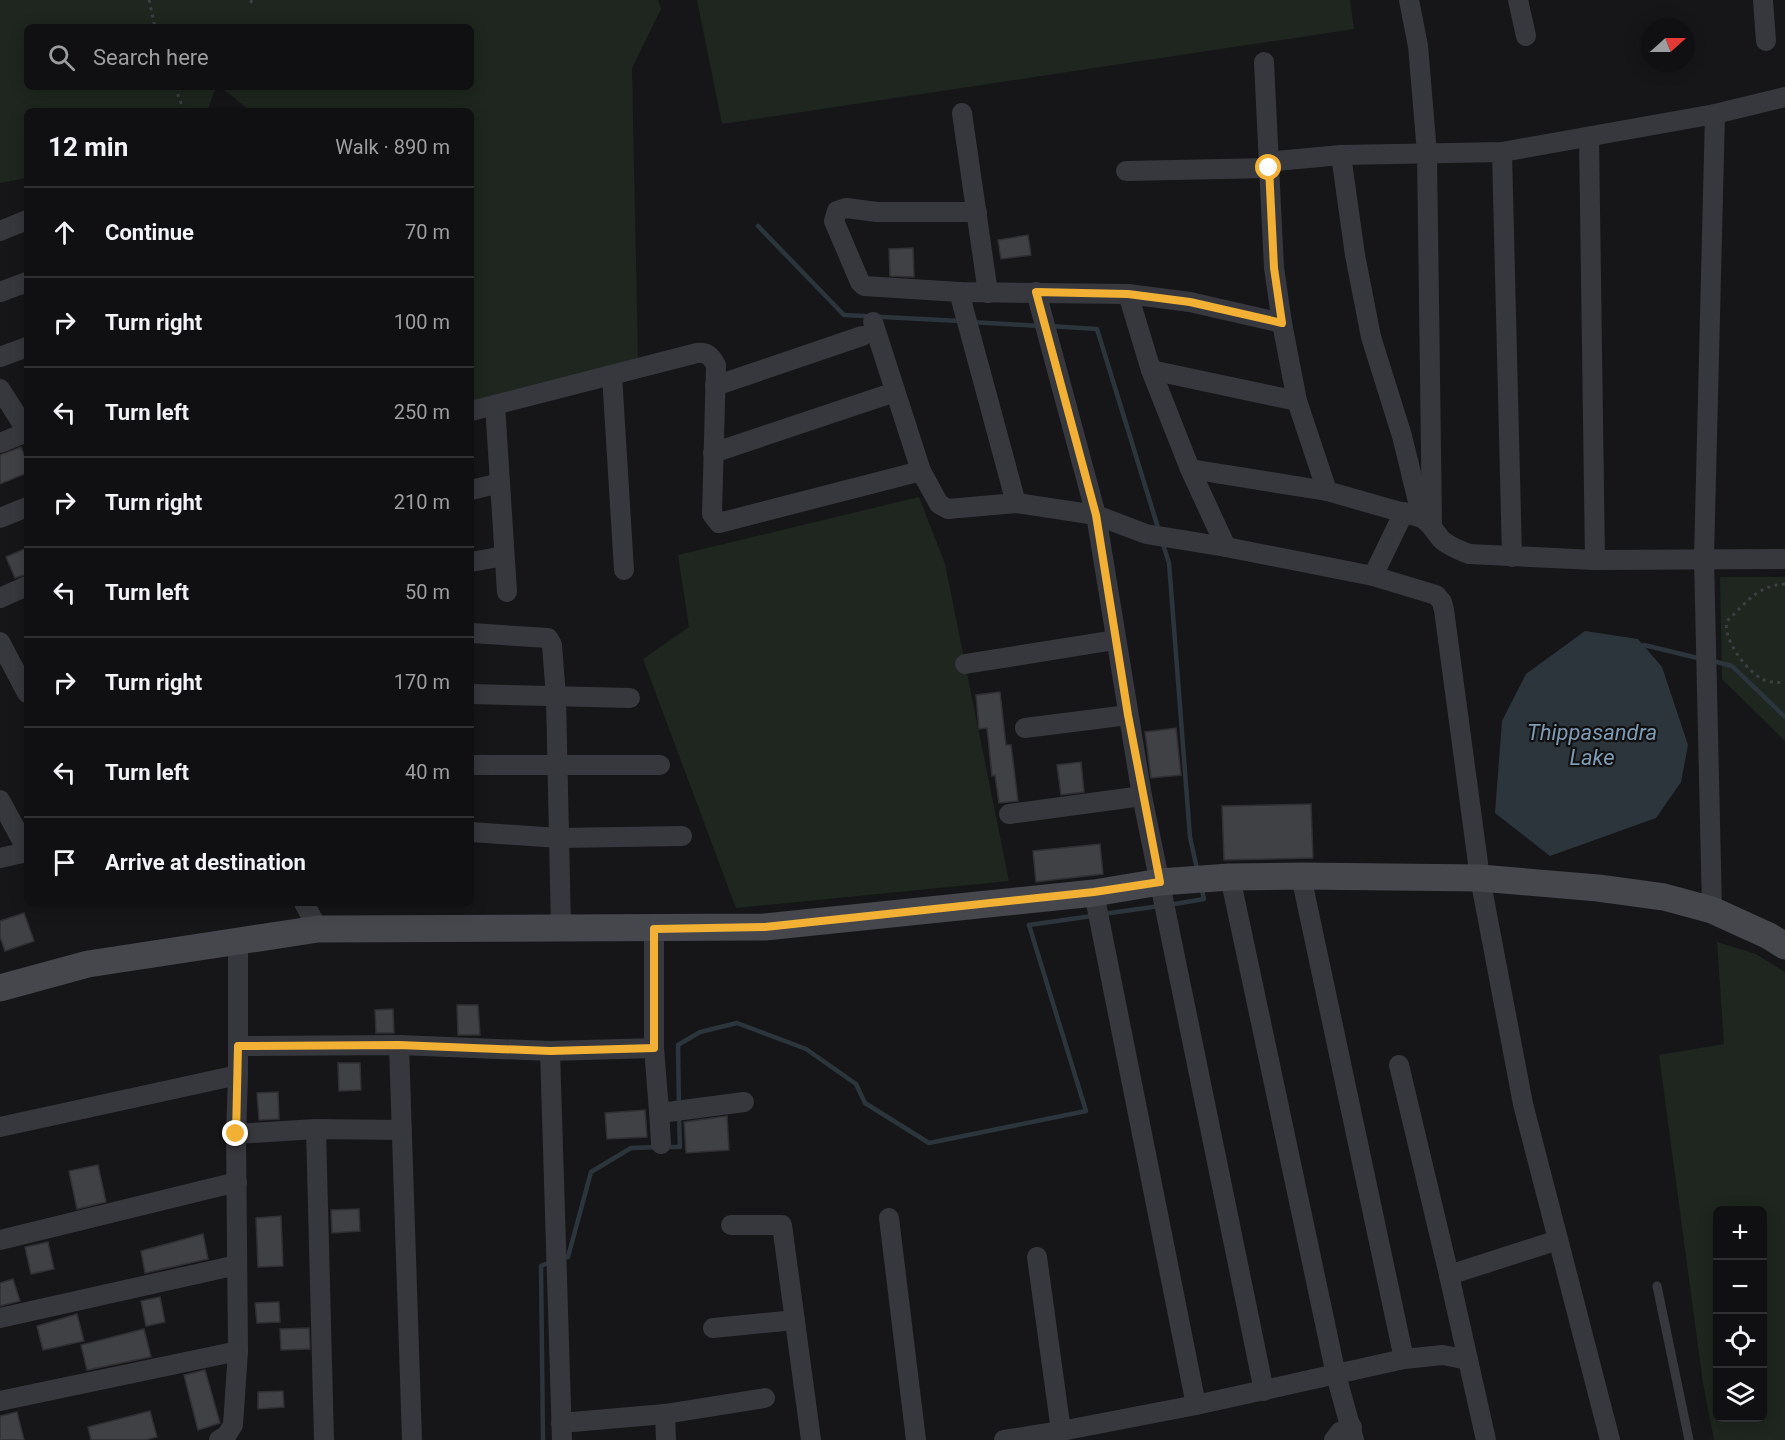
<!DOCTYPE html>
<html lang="en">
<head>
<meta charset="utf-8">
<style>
	body { margin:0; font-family:Roboto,sans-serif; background:#1e1e20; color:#f1f3f6 }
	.controls { position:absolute; right:18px; bottom:18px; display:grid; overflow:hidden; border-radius:9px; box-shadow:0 3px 15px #0003 }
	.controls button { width:54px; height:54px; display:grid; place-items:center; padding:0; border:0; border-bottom:2px solid #303032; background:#101012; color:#f1f3f6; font:30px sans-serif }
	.compass { position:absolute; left:1641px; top:18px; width:54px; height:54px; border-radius:50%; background:#101012; box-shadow:0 3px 15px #0003; rotate:69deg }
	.stop { position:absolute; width:18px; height:18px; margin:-14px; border:4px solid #f2b134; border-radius:50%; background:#fff }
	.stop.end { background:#f2b134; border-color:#fff; box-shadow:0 2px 6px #0008 }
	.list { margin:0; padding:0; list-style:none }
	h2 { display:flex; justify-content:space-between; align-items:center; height:78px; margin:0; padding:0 24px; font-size:26px }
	h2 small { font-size:20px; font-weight:400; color:#9c9d9f }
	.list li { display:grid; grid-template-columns:39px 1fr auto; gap:18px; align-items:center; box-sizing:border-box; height:90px; padding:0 24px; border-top:2px solid #303032 }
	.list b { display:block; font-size:22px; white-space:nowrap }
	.list em { font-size:20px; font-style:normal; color:#9c9d9f }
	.icon { flex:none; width:33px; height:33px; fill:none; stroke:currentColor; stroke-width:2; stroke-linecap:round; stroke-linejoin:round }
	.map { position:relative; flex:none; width:1785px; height:1440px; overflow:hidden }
	.search { position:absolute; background:#101012; box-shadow:0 3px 15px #0003; left:24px; top:24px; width:450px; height:66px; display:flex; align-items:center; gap:15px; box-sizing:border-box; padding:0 21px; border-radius:9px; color:#9c9d9f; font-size:22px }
	.panel { position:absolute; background:#101012; box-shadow:0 3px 15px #0003; left:24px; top:108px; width:450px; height:798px; border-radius:9px }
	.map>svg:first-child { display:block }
</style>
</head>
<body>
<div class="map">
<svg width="1785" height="1440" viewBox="0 0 1785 1440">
	<rect width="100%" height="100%" fill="#161618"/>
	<g fill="#1e261f" fill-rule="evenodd">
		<polygon points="0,0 658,0 661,9 632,68 638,360 471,404 471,111 250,111 221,87 471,87 471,27 27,27 27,87 216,87 207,111 27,111 27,178 0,183"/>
		<polygon points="697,0 1350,0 1354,29 722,124"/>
		<polygon points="919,497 945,564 1009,881 736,908 643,659 689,627 678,555"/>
		<polygon points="1720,577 1785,577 1785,741 1722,679"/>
		<path d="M1717,942L1756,954L1785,972V1440H1714L1703,1383L1659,1055L1724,1044ZM1762,1210V1418H1718V1210Z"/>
	</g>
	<polygon fill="#2c353c" points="1585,631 1638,639 1662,667 1688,745 1681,782 1656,818 1550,856 1495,813 1502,721 1526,674"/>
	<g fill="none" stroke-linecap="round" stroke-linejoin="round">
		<g stroke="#2c353c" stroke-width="4.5">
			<polyline points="758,226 844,315 960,321"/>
			<polyline points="971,322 1041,326"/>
			<polyline points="1049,326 1097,329 1159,531"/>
			<polyline points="1162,541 1169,563 1190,837 1197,869"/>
			<polyline points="1644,645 1702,659"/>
			<polyline points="1713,661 1732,666 1785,717"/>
			<polyline points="1169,905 1204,899 1201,886"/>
			<polyline points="1103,914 1160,906"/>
			<polyline points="679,1107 678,1045 700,1032 737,1023 806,1049 856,1084 865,1103 929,1143 1086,1111 1029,925 1092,916"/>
			<polyline points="666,1147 680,1147 679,1115"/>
			<polyline points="561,1258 568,1257 591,1172 631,1148 657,1147"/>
			<polyline points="543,1440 541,1266 550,1262"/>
		</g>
	</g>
	<g fill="#404145" stroke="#303034" stroke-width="1.5">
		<polygon points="1028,235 1031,255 1001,259 998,240"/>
		<polygon points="913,248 914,277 890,276 889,249"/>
		<polygon points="21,447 27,462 27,473 0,484 0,455"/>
		<polygon points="27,548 27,574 15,578 6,557"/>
		<polygon points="1000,692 1006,745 1011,745 1018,801 999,803 995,775 992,776 987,728 979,729 976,695"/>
		<polygon points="1176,728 1181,775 1151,778 1145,732"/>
		<polygon points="1081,762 1084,792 1061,795 1057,765"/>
		<polygon points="1311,804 1313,858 1224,860 1222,806"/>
		<polygon points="1100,844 1103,874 1036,882 1033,851"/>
		<polygon points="24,913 34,941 5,951 0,937 0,921"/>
		<polygon points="457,1005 478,1005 480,1035 458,1035"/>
		<polygon points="393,1009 394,1033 376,1033 375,1010"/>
		<polygon points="338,1063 360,1063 361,1090 339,1091"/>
		<polygon points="278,1092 279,1119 259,1120 257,1093"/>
		<polygon points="645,1110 647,1137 607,1139 605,1113"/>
		<polygon points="727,1116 729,1150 686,1153 684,1122"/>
		<polygon points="98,1165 106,1202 77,1209 69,1171"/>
		<polygon points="359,1209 360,1231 332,1233 331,1210"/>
		<polygon points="281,1216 283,1266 258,1267 256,1218"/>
		<polygon points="203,1234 208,1259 145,1273 141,1251"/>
		<polygon points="48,1242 54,1269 31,1274 25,1247"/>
		<polygon points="13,1279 20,1301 0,1306 0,1283"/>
		<polygon points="160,1297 165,1322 146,1326 141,1301"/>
		<polygon points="279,1302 280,1322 257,1323 255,1303"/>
		<polygon points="77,1314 84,1341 43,1350 37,1326"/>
		<polygon points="309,1328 310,1349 281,1350 280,1329"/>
		<polygon points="144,1329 151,1357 87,1370 81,1345"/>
		<polygon points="205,1370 220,1423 198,1430 184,1375"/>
		<polygon points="283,1391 284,1407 258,1409 258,1392"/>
		<polygon points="150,1411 157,1437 145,1440 91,1440 88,1427"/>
		<polygon points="17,1412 24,1440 0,1440 0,1416"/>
	</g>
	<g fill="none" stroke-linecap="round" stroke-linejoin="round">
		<g stroke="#3d3f44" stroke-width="3" stroke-dasharray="3 4.5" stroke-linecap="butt">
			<polyline points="149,0 155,27"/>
			<polyline points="252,0 251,2 256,0"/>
			<polyline points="175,87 184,111"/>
			<path d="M1785,584C1758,585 1746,603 1727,621C1722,639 1747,671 1762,679C1769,683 1777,682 1785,683"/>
		</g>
		<polyline stroke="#37383d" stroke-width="9" points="1657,1286 1689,1440"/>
		<g stroke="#37383d" stroke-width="20">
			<polyline points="1409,0 1418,46 1427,153 1432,524"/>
			<polyline points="1518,0 1526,36"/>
			<polyline points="1763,0 1766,41"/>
			<polyline points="1264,62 1274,268 1282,323"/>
			<polyline points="962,113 988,293"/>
			<polyline points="1589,137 1595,560"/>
			<polyline points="1502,152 1512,557"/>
			<polyline points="1341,155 1355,255 1371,337 1402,436 1422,518"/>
			<polyline points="1126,171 1269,168 1276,161 1341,155 1502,152 1715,114 1785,97"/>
			<polyline points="977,212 877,212 846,208 837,211 834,221 860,282 864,286 959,292 1128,294 1151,370 1190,469 1226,547"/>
			<polyline points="0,231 27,220"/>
			<polyline points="0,292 27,282"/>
			<polyline points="959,292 1016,503"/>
			<polyline points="1036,292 1096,515 1142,796 1264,1391"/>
			<path d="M1128,294L1190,302L1282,323L1297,401L1327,491L1422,518C1431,524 1435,532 1442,540C1450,547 1459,550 1469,554L1595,560L1785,559"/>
			<polyline points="873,322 921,471"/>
			<polyline points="0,357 27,347"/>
			<polyline points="1151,370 1297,401"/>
			<polyline points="612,375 624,570"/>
			<polyline points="715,386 862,336"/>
			<polyline points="0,389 27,431"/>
			<polyline points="495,405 507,592"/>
			<path d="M471,411L697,353C707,352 711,356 716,365L712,514L719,523L921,471L939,504L948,509L1016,503L1096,515L1146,534L1226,547L1373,576L1436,595L1442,602L1444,610L1480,878L1523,1104L1610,1440"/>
			<polyline points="0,443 27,432"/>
			<polyline points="713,453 895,392"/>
			<polyline points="1190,469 1327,491"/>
			<polyline points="471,490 500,483"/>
			<polyline points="0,518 27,507"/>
			<polyline points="471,562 504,556"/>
			<polyline points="1373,576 1404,512"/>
			<polyline points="0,598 27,586"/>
			<polyline points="471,633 548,638 552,645 556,697 561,929"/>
			<polyline points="0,642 27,693"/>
			<polyline points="965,664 1115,640"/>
			<polyline points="471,694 630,698"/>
			<polyline points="1025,728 1128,715"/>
			<polyline points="471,765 660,765"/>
			<polyline points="0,800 27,850"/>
			<polyline points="1009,814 1142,796"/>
			<polyline points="471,832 559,838 682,836"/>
			<polyline points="0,858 27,852"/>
			<polyline points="1301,876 1404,1359"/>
			<polyline points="1230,877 1336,1375 1354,1440"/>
			<polyline points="1094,893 1196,1405"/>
			<polyline points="304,903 318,929"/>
			<polyline points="1712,910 1704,558 1715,114"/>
			<polyline points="399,1045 412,1440"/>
			<polyline points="238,1046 399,1045 550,1051 654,1048 654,929"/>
			<polyline points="654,1048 659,1111 668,1112 744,1102"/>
			<polyline points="550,1051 562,1440"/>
			<polyline points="1399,1065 1449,1275"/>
			<polyline points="659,1111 661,1144"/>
			<polyline points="0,1127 238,1075"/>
			<polyline points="316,1129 324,1440"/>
			<polyline points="236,1134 316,1129 402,1130"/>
			<polyline points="889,1218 916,1440"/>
			<polyline points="731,1225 782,1225 811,1440"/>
			<polyline points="0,1240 237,1182"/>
			<polyline points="1037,1257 1061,1431 1196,1405 1404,1359 1443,1355 1468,1360 1486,1440"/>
			<polyline points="0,1318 237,1265"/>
			<polyline points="713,1328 795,1320"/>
			<polyline points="1468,1360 1449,1275 1558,1240"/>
			<polyline points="0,1401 238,1351"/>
			<polyline points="665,1414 666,1440"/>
			<polyline points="561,1423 665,1414 765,1398"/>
			<polyline points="219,1440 226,1436 233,1425 238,1351 236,1134 238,1075 238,940"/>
			<polyline points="1004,1440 1061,1431"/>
			<polyline points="1334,1440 1340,1432 1352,1427"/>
		</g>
		<polyline stroke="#45474d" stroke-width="27" points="0,988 88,964 318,929 765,927 1094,893 1160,882 1230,877 1301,876 1480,878 1598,888 1664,897 1712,910 1769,936 1785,946"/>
	</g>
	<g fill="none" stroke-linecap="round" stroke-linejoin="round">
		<polyline stroke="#f2b134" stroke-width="8" points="236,1134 238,1046 399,1045 550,1051 654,1048 654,929 765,927 1094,892 1160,882 1128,715 1096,515 1036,292 1128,294 1190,302 1282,323 1274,268 1269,168"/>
	</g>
	<g text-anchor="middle" stroke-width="4.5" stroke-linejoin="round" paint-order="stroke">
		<g font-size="22" font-style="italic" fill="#7f9bb3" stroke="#111113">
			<text x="1592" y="740">Thippasandra<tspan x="1592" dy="25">Lake</tspan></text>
		</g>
	</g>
</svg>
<div class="controls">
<button>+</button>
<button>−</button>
<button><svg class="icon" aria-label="locate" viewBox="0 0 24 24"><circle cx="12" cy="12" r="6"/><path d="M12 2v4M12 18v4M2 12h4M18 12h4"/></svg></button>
<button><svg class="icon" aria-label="layers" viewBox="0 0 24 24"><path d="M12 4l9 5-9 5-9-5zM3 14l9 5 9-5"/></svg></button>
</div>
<svg class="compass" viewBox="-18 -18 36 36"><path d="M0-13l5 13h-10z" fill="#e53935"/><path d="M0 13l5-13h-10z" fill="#9c9d9f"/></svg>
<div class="stop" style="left:1269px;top:168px"></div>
<div class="stop end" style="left:236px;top:1134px"></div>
<div class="search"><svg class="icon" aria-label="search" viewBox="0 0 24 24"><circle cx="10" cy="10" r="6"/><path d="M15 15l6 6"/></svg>Search here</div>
<section class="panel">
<h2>12 min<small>Walk · 890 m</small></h2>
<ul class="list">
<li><svg class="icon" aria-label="ahead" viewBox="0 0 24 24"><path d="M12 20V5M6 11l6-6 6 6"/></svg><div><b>Continue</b></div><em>70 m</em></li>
<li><svg class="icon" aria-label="right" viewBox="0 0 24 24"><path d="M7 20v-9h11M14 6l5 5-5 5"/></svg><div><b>Turn right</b></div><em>100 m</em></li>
<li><svg class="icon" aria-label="left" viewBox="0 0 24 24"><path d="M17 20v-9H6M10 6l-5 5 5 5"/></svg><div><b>Turn left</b></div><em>250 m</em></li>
<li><svg class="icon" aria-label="right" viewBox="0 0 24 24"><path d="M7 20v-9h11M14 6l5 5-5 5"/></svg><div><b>Turn right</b></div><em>210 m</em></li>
<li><svg class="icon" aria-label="left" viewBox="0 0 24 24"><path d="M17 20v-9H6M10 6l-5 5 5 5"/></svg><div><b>Turn left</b></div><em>50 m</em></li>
<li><svg class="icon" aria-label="right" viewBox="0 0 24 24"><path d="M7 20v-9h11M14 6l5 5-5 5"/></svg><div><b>Turn right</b></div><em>170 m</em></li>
<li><svg class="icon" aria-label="left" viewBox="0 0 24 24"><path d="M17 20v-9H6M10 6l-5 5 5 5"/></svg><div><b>Turn left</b></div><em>40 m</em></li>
<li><svg class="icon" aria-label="arrive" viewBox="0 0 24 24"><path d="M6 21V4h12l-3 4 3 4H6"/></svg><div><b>Arrive at destination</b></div></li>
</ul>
</section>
</div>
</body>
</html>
